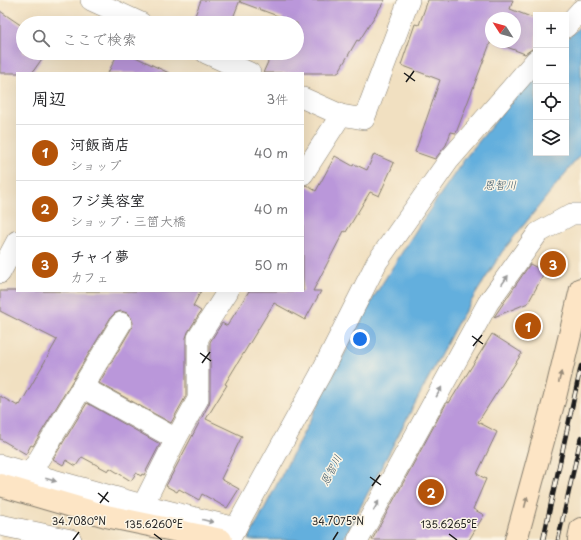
<!DOCTYPE html>
<html lang="ja">
<head>
<meta charset="utf-8">
<style>
	body { margin:0; font-family:"Playpen Sans","Klee One",sans-serif; background:#f2f2f2; color:#202124 }
	.controls { position:absolute; right:12px; top:12px; display:grid; overflow:hidden; border-radius:0px; box-shadow:0 4px 16px #0002 }
	.controls button { width:36px; height:36px; display:grid; place-items:center; padding:0; border:0; border-bottom:1px solid #e0e0e0; background:#fff; color:#202124; font:20px sans-serif }
	.compass { position:absolute; left:485px; top:12px; width:36px; height:36px; border-radius:50%; background:#fff; box-shadow:0 4px 16px #0002; rotate:306deg }
	.you { position:absolute; left:360px; top:339px; width:14px; height:14px; margin:-10px; border:3px solid #fff; border-radius:50%; background:#1a73e8; box-shadow:0 0 0 6px #1a73e833 }
	.badge { display:grid; place-items:center; width:26px; height:26px; border-radius:50%; background:#b45309; color:#fff; font-size:13px; font-weight:700 }
	.pin { position:absolute; translate:-50% -50%; border:2px solid #fff; box-shadow:0 1px 4px #0006 }
	.list { margin:0; padding:0; list-style:none }
	h2 { display:flex; justify-content:space-between; align-items:center; height:52px; margin:0; padding:0 16px; font-size:17px }
	h2 small { font-size:13px; font-weight:400; color:#757577 }
	.list li { display:grid; grid-template-columns:26px 1fr auto; gap:12px; align-items:center; box-sizing:border-box; height:56px; padding:0 16px; border-top:1px solid #e0e0e0 }
	.list b { display:block; font-size:15px; white-space:nowrap }
	.list p { margin:0; font-size:13px; white-space:nowrap; color:#757577 }
	.list em { font-size:13px; font-style:normal; color:#757577 }
	.icon { flex:none; width:22px; height:22px; fill:none; stroke:currentColor; stroke-width:2; stroke-linecap:round; stroke-linejoin:round }
	.map { position:relative; flex:none; width:581px; height:540px; overflow:hidden }
	.search { position:absolute; background:#fff; box-shadow:0 4px 16px #0002; left:16px; top:16px; width:288px; height:44px; display:flex; align-items:center; gap:10px; box-sizing:border-box; padding:0 14px; border-radius:22px; color:#757577; font-size:15px }
	.panel { position:absolute; background:#fff; box-shadow:0 4px 16px #0002; left:16px; top:72px; width:288px; height:220px; border-radius:0px }
	.map>svg:first-child { display:block }
</style>
</head>
<body>
<div class="map">
<svg width="581" height="540" viewBox="0 0 581 540">
	<rect width="100%" height="100%" fill="#fcf5e5"/>
	<filter id="ink" filterUnits="userSpaceOnUse"><feTurbulence type="fractalNoise" baseFrequency=".025" numOctaves="2"/><feDisplacementMap in="SourceGraphic" scale="8" xChannelSelector="R" yChannelSelector="G"/><feConvolveMatrix kernelMatrix="1 2 1 2 8 2 1 2 1" color-interpolation-filters="sRGB"/></filter>
	<filter id="wash" filterUnits="userSpaceOnUse"><feTurbulence type="fractalNoise" baseFrequency=".012" numOctaves="4" result="noise"/><feDisplacementMap in="SourceGraphic" scale="16" xChannelSelector="R" yChannelSelector="G"/><feGaussianBlur stdDeviation="0.9" result="paint"/><feColorMatrix in="noise" values="0 0 0 0 0 0 0 0 0 0 0 0 0 0 0 0 0 1.4 0 .05"/><feComposite in="paint" operator="in"/></filter>
	<g filter="url(#wash)">
		<rect width="100%" height="100%" fill="#f1e0c1"/>
		<polygon fill="#64afdd" stroke="#40667c" points="581,25 581,154 502,252 457,324 343,540 248,540 375,295 420,224 466,157 536,72 536,153 566,153 566,40"/>
		<g id="blocks">
			<g fill="#ba97da">
				<polygon points="201,0 240,0 231,23 192,23"/>
				<polygon points="241,0 385,0 359,41 357,40 338,73 263,73 272,53 297,53 297,23 281,23 283,18 240,2"/>
				<polygon points="428,0 513,0 510,9 536,19 536,48 532,49 525,54 494,42 515,42 515,18 491,18 491,41 456,133 451,132 446,145 435,159 415,152 440,80 401,65 415,24 419,25"/>
				<polygon points="0,11 22,26 23,24 23,53 46,53 32,73 0,73"/>
				<polygon points="118,53 127,53 169,73 108,73"/>
				<polygon points="374,154 394,163 379,196 370,192 346,232 344,231 313,291 321,291 305,320 274,303 225,384 227,385 206,419 242,436 221,479 239,489 227,508 202,494 199,500 179,489 177,492 166,486 209,404 210,399 210,342 222,323 227,326 249,291 303,291 303,186 306,185 316,191 335,156 353,166 354,164 367,170"/>
				<polygon points="530,264 545,272 528,303 494,317"/>
				<polygon points="0,291 201,291 193,306 201,311 188,332 186,338 186,396 171,423 99,383 131,329 133,323 131,317 127,313 121,311 115,313 111,317 33,446 31,445 26,454 0,439 0,396 18,406 19,404 20,405 57,340 0,311"/>
				<polygon points="492,334 522,353 478,422 497,432 477,474 486,479 473,509 484,515 469,540 372,540 447,402 449,403"/>
				<polygon points="87,403 160,444 144,475 142,474 141,476 136,473 131,481 110,468 108,471 82,457 76,466 66,460 63,465 53,459"/>
			</g>
		</g>
	</g>
	<g filter="url(#ink)">
		<use href="#blocks" fill-opacity="0" stroke="#867e6e" stroke-width="1"/>
		<g fill="none" stroke-linecap="round" stroke-linejoin="round">
			<defs>
				<g id="street">
					<polyline points="91,0 141,23"/>
					<polyline points="566,27 581,10"/>
					<polyline points="206,53 250,73"/>
					<polyline points="303,98 341,115 364,119 409,0"/>
					<polyline points="303,174 341,115"/>
					<polyline points="0,273 17,241"/>
					<polyline points="82,387 176,439"/>
					<polyline points="0,465 143,505 236,528"/>
					<polyline points="30,474 121,323"/>
					<polyline points="143,505 176,439 198,399 198,338 228,291"/>
					<polyline points="0,525 71,540"/>
					<polyline points="229,540 320,375 377,262 449,160 536,60"/>
					<polyline points="358,540 488,303 538,233 572,214 581,214"/>
				</g>
				<g id="secondary">
					<polyline points="0,485 106,516 221,540"/>
					<polyline points="516,540 555,397 581,289"/>
					<polyline points="579,540 581,529"/>
				</g>
			</defs>
			<use href="#street" stroke="#867e6e" stroke-width="22"/>
			<use href="#secondary" stroke="#867e6e" stroke-width="24"/>
			<use href="#street" stroke="#fff" stroke-width="21"/>
			<use href="#secondary" stroke="#fde5c5" stroke-width="22"/>
			<defs>
				<g id="rail">
					<polyline points="543,540 581,366"/>
					<polyline points="558,540 581,437"/>
				</g>
			</defs>
			<use href="#rail" stroke="#1c1c1c" stroke-width="4.5"/>
			<use href="#rail" stroke="#fcf5e5" stroke-width="3" stroke-dasharray="9" stroke-linecap="butt"/>
		</g>
		<defs><path id="oneway-solid" d="M-6-.8H1V-3.2L6.5 0L1 3.2V.8H-6Z"/></defs>
		<g fill="#999">
			<use href="#oneway-solid" transform="translate(505 280) rotate(-55)"/>
			<use href="#oneway-solid" transform="translate(439 392) rotate(-61)"/>
			<use href="#oneway-solid" transform="translate(51 480) rotate(16)"/>
			<use href="#oneway-solid" transform="translate(376 506) rotate(-61)"/>
			<use href="#oneway-solid" transform="translate(208 521) rotate(14)"/>
		</g>
		<g fill="#988b79">
			<use href="#oneway-solid" transform="translate(560 377) rotate(-77)"/>
			<use href="#oneway-solid" transform="translate(526 502) rotate(-75)"/>
		</g>
	</g>
	<path fill="none" stroke="#1c1c1c" stroke-width="1.5" d="M404,73L415,81M406,82L414,71M472,336L483,344M473,346L482,335M200,353L211,361M202,363L210,352M370,477L381,485M372,486L380,475M98,493L109,502M100,503L108,492M154,534L162,540M449,534L457,540M73,540L79,532M333,540L338,532"/>
	<g text-anchor="middle" stroke-width="3" stroke-linejoin="round" paint-order="stroke">
		<g font-size="11" font-style="italic" fill="#395769" stroke="#fcf5e5">
			<text x="500" y="189">恩智川</text>
			<text transform="translate(331 470) rotate(-63)" y="4">恩智川</text>
		</g>
	</g>
	<g font-size="10" text-anchor="middle" fill="#1c1c1c" stroke="#fcf5e5" stroke-width="3" stroke-linejoin="round" paint-order="stroke">
		<text x="79" y="525">34.7080°N</text>
		<text x="338" y="525">34.7075°N</text>
		<text x="154" y="528">135.6260°E</text>
		<text x="449" y="528">135.6265°E</text>
	</g>
</svg>
<div class="controls">
<button>+</button>
<button>−</button>
<button><svg class="icon" aria-label="locate" viewBox="0 0 24 24"><circle cx="12" cy="12" r="6"/><path d="M12 2v4M12 18v4M2 12h4M18 12h4"/></svg></button>
<button><svg class="icon" aria-label="layers" viewBox="0 0 24 24"><path d="M12 4l9 5-9 5-9-5zM3 14l9 5 9-5"/></svg></button>
</div>
<svg class="compass" viewBox="-18 -18 36 36"><path d="M0-13l5 13h-10z" fill="#e53935"/><path d="M0 13l5-13h-10z" fill="#757577"/></svg>
<div class="you"></div>
<div class="pin badge" style="left:528px;top:326px">1</div>
<div class="pin badge" style="left:431px;top:492px">2</div>
<div class="pin badge" style="left:553px;top:264px">3</div>
<div class="search"><svg class="icon" aria-label="search" viewBox="0 0 24 24"><circle cx="10" cy="10" r="6"/><path d="M15 15l6 6"/></svg>ここで検索</div>
<section class="panel">
<h2>周辺<small>3件</small></h2>
<ul class="list">
<li><span class="badge">1</span><div><b>河飯商店</b><p>ショップ</p></div><em>40 m</em></li>
<li><span class="badge">2</span><div><b>フジ美容室</b><p>ショップ · 三箇大橋</p></div><em>40 m</em></li>
<li><span class="badge">3</span><div><b>チャイ夢</b><p>カフェ</p></div><em>50 m</em></li>
</ul>
</section>
</div>
</body>
</html>
